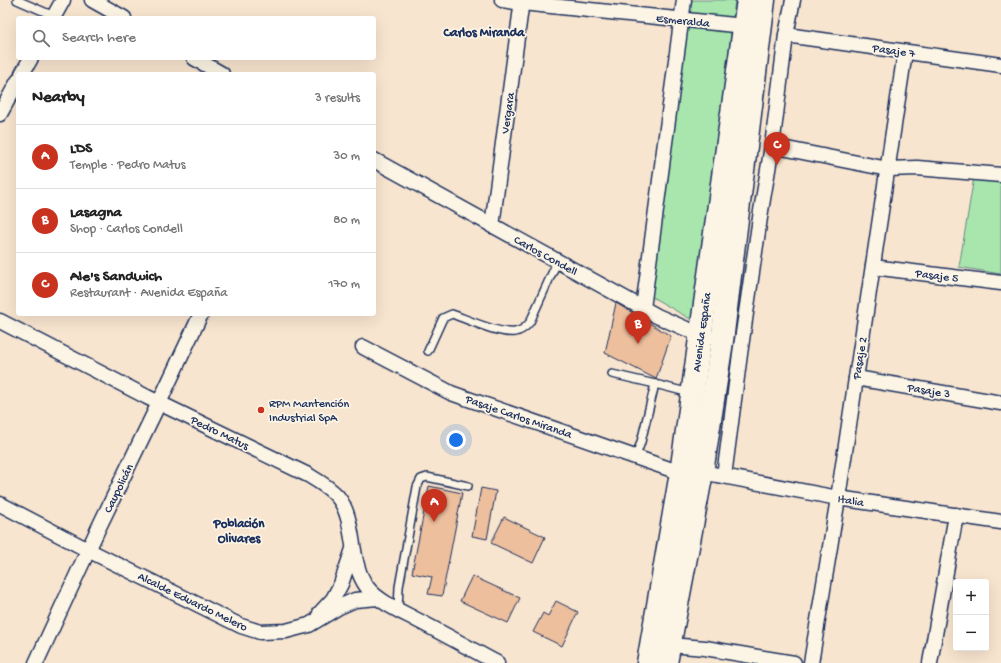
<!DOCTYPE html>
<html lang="en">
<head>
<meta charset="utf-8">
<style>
	body { margin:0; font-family:"Gochi Hand",sans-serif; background:#f6f6f6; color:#222 }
	.controls { position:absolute; right:12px; bottom:12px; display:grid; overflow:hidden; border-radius:4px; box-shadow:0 4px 16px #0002 }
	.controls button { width:36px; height:36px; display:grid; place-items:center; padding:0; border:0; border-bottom:1px solid #e0e0e0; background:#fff; color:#222; font:20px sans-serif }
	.you { position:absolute; left:456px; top:440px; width:14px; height:14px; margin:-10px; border:3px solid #fff; border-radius:50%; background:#1a73e8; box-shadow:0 0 0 6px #1a73e833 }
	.badge { display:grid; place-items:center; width:26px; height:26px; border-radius:50%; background:#c8321e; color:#fff; font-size:13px; font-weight:700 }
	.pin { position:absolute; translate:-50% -33px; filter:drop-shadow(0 1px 2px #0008) }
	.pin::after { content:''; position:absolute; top:21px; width:14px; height:12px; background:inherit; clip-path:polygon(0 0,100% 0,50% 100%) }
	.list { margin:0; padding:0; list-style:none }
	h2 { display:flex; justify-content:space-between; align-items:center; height:52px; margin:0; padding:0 16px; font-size:17px }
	h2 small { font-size:13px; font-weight:400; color:#767676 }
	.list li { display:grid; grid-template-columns:26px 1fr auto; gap:12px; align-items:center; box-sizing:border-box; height:64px; padding:0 16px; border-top:1px solid #e0e0e0 }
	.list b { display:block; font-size:15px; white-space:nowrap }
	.list p { margin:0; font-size:13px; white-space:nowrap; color:#767676 }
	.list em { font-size:13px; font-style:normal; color:#767676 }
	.icon { flex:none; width:22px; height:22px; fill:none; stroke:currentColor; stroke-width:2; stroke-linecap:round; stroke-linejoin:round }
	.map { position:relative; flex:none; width:1001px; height:663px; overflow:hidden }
	.search { position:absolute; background:#fff; box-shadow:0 4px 16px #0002; left:16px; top:16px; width:360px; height:44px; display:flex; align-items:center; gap:10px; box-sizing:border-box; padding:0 14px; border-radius:4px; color:#767676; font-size:15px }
	.panel { position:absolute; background:#fff; box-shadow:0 4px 16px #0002; left:16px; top:72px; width:360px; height:244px; border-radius:4px }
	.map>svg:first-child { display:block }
</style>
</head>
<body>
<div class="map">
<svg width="1001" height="663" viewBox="0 0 1001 663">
	<rect width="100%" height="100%" fill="#f8e5cf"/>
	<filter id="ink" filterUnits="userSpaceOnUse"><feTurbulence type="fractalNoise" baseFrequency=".025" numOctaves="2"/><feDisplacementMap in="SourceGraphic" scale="8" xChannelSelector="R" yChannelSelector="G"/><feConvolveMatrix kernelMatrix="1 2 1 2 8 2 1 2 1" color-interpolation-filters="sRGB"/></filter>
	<g filter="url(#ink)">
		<g fill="#a8e6ad" stroke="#628a86">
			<polygon points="678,0 735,0 697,323 640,290"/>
			<polygon points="974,177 1001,181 1001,274 959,267"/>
		</g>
		<g fill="#edbf9d" stroke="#1b2f5e">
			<polygon points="616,303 671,336 656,379 605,353"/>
			<polygon points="429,486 462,493 442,596 428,594 432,577 412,573"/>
			<polygon points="481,488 496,491 487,539 472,536"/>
			<polygon points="504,517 545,537 533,563 491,543"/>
			<polygon points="472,576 520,598 508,623 460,601"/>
			<polygon points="556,601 578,612 562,646 533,632 543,613 548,616"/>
		</g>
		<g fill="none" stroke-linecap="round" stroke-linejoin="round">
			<defs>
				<g id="service">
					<polyline points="17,0 54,16"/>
					<path d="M428,351L443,318L452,314C466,319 501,335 515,332C522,331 526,327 530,322L557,262"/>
					<polyline points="612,374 655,384"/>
					<polyline points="636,456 641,442 655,384 690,393"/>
					<polyline points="398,610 399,587 417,487 421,479 427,477 468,486"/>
				</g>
				<g id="minor">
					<polyline points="92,0 124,18"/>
					<polyline points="502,0 522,3 744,26"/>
					<polyline points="53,18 63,0"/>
					<polyline points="786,35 1001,65"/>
					<polyline points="194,58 222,74"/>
					<polyline points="22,74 31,58"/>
					<polyline points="0,114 18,81"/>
					<polyline points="772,146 888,169 917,168 1001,175"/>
					<polyline points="374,160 657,316 707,338"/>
					<polyline points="492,226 522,0"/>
					<polyline points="873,267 1001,283"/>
					<polyline points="643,308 684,0"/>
					<path d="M0,321L147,397L308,475C318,481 329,487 337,496C357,519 348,562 367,587C377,601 402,612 417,620C444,634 471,649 497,663"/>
					<polyline points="363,347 451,393 681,473"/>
					<polyline points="856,378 1001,403"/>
					<polyline points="702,472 838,498 1001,522"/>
					<polyline points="724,476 740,354 761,211 772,146 786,35 793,0"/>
					<polyline points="0,504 88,550 241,626 260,632 286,631 309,625 339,607 355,600 378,598"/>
					<polyline points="320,613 333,599 341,584 353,549"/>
					<polyline points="670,645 705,648 794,663"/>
					<polyline points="36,663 98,529 159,403 201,314"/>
					<polyline points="811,663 838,498 905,52"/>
					<polyline points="930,663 956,515"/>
				</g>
				<g id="primary">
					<polyline points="648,663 681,473 748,0"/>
					<polyline points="666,663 702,472 722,341 764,0"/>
				</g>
			</defs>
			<use href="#service" stroke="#1b2f5e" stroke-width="10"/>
			<use href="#minor" stroke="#1b2f5e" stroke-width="17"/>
			<use href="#primary" stroke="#1b2f5e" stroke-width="25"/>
			<use href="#service" stroke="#fcf5e5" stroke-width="7"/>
			<use href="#minor" stroke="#fcf5e5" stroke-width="14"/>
			<use href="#primary" stroke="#fcf5e5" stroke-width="22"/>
		</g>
	</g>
	<circle fill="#c8321e" stroke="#fcf5e5" stroke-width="1.5" cx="261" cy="410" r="4"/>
	<g text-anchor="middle" stroke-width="3.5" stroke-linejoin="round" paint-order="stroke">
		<g font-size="12" fill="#1b2f5e" stroke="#fcf5e5">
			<text transform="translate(683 20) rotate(6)" y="4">Esmeralda</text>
			<text transform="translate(894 50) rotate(8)" y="4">Pasaje 7</text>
			<text transform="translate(507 113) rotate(-82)" y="4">Vergara</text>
			<text transform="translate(546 255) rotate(29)" y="4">Carlos Condell</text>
			<text transform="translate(937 275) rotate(7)" y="4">Pasaje 5</text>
			<text transform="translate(701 332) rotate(-82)" y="4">Avenida España</text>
			<text transform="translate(859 358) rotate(-81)" y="4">Pasaje 2</text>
			<text transform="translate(929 390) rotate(9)" y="4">Pasaje 3</text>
			<text transform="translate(519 416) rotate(19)" y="4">Pasaje Carlos Miranda</text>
			<text transform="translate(220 432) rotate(26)" y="4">Pedro Matus</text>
			<text transform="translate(118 488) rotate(-64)" y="4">Caupolicán</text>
			<text transform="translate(851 500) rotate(9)" y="4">Italia</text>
			<text transform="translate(193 601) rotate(26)" y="4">Alcalde Eduardo Melero</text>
		</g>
		<g font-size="12" fill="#1b2f5e" stroke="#fcf5e5" text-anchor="start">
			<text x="269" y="407">RPM Mantención<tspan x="269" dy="14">Industrial SpA</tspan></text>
		</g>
		<g font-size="13" font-weight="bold" fill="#1b2f5e" stroke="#fcf5e5">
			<text x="484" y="36">Carlos Miranda</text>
			<text x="239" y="527">Población<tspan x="239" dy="15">Olivares</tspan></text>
		</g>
	</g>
</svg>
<div class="controls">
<button>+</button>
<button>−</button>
</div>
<div class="you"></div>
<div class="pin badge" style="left:434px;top:522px">A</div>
<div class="pin badge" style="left:638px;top:344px">B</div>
<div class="pin badge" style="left:777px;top:165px">C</div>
<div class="search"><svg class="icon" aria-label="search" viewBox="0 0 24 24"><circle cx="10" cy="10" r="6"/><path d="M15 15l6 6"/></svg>Search here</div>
<section class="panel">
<h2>Nearby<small>3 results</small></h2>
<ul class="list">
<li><span class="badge">A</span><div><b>LDS</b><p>Temple · Pedro Matus</p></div><em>30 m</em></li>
<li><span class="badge">B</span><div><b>Lasagna</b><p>Shop · Carlos Condell</p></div><em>80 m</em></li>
<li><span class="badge">C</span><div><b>Ale's Sandwich</b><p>Restaurant · Avenida España</p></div><em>170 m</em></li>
</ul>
</section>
</div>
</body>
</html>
